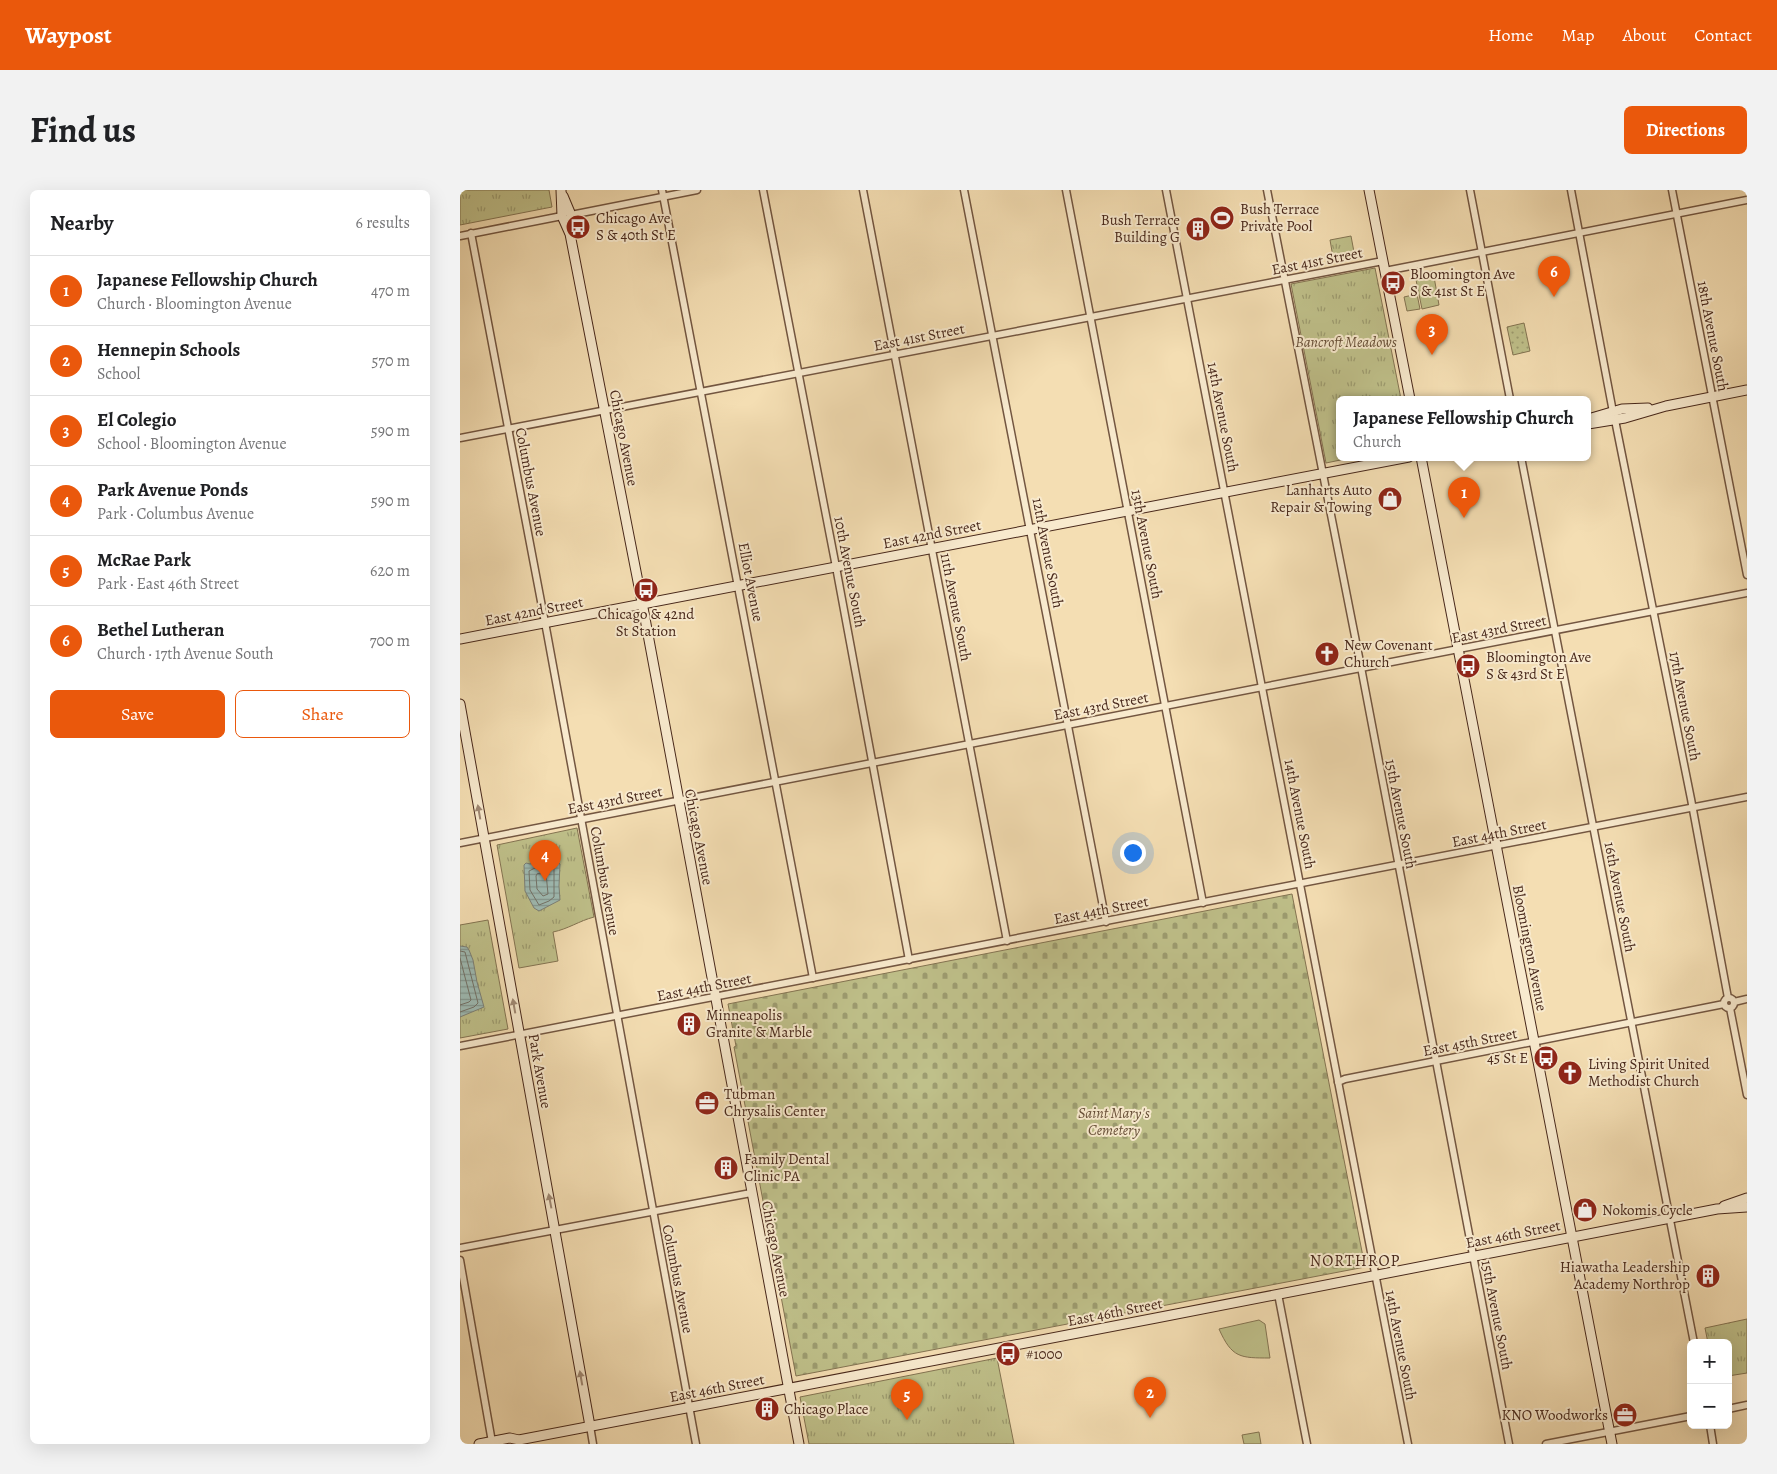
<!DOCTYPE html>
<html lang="en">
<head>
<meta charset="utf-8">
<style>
	body { margin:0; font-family:Alegreya,serif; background:#f2f2f2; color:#202124 }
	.controls { position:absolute; right:15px; bottom:15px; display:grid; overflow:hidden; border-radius:8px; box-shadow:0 5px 20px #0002 }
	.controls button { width:45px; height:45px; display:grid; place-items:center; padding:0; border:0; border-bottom:1px solid #e0e0e0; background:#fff; color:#202124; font:25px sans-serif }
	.you { position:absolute; left:672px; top:662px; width:18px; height:18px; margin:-12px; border:4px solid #fff; border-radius:50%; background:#1a73e8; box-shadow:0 0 0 8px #1a73e833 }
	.badge { display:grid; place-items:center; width:32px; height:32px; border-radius:50%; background:#ea580c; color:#fff; font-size:16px; font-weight:700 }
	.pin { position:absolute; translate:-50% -41px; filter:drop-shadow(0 1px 2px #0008) }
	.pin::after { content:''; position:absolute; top:26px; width:18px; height:15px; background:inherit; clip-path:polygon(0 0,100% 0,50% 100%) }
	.popup { position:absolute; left:876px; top:206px; width:255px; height:65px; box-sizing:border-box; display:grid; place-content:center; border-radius:8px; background:#fff; filter:drop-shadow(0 1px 4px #0005); font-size:16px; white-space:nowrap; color:#757577 }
	.popup b { font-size:19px; color:#202124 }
	.popup::after { content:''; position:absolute; left:50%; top:100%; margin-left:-10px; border:10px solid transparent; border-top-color:#fff }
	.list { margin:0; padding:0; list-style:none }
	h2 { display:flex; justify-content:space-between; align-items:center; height:65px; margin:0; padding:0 20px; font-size:21px }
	h2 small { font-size:16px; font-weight:400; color:#757577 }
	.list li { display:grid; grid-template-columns:32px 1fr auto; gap:15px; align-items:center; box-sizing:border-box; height:70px; padding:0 20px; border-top:1px solid #e0e0e0 }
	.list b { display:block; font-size:19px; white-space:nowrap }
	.list p { margin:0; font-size:16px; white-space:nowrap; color:#757577 }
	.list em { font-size:16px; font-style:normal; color:#757577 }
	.actions { display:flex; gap:10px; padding:15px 20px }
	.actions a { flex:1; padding:11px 0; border:1px solid #ea580c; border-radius:8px; text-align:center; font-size:18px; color:#ea580c }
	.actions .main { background:#ea580c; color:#fff }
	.map { position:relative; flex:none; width:1287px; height:1254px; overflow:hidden; border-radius:8px }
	header { display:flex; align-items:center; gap:30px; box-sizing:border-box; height:70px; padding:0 25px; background:#ea580c; color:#fff }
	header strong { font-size:24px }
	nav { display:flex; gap:28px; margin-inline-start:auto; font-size:18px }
	.intro { display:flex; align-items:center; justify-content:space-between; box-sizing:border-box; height:120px; padding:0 30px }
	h1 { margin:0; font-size:35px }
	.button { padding:12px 22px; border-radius:8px; background:#ea580c; color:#fff; font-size:18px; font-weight:700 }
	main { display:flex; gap:30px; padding:0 30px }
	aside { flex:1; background:#fff; border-radius:8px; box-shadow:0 5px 20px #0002 }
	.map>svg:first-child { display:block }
</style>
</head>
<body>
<header>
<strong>Waypost</strong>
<nav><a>Home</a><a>Map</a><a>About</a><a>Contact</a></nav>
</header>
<div class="intro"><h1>Find us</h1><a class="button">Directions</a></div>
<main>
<aside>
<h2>Nearby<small>6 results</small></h2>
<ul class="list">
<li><span class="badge">1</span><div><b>Japanese Fellowship Church</b><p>Church · Bloomington Avenue</p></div><em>470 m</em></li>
<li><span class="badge">2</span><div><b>Hennepin Schools</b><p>School</p></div><em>570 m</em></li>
<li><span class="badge">3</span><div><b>El Colegio</b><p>School · Bloomington Avenue</p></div><em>590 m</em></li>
<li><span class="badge">4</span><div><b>Park Avenue Ponds</b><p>Park · Columbus Avenue</p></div><em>590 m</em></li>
<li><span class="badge">5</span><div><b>McRae Park</b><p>Park · East 46th Street</p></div><em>620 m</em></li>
<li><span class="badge">6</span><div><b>Bethel Lutheran</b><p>Church · 17th Avenue South</p></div><em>700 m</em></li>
</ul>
<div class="actions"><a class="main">Save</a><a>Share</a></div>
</aside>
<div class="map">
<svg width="1287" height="1254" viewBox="0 0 1287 1254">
	<defs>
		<pattern id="cemetery-stones" width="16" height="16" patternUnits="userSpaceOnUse" patternTransform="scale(1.25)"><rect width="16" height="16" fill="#bfc08a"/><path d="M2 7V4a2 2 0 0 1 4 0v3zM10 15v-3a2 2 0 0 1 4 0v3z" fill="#9d9c70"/></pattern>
		<pattern id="park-tufts" width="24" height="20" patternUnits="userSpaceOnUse" patternTransform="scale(1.25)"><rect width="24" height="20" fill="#bfc08a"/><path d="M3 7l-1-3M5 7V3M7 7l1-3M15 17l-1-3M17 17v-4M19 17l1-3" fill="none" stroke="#9d9c70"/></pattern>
		<pattern id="garden-dots" width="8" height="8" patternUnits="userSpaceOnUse" patternTransform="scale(1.25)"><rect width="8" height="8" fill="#bfc08a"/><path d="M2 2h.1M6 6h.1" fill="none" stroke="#9d9c70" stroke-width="1.8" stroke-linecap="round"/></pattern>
		<pattern id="water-rules" width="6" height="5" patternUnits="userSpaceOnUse" patternTransform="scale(1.25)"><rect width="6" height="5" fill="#9ebbb4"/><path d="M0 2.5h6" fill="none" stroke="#839892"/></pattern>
	</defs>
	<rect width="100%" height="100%" fill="#f4deb3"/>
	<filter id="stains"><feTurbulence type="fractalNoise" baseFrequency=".004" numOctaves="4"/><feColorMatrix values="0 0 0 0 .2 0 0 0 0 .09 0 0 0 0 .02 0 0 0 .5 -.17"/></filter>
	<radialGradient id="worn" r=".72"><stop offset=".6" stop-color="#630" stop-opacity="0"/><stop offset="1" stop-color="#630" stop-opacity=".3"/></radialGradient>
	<g fill="#bfc08a" stroke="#847452">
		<polygon points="973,81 979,115 962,119 955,85"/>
		<polygon points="957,104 960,119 947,121 944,107"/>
		<path d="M799,1130L805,1134L810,1168C780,1168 772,1168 759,1139Z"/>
		<polygon points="799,1242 801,1254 784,1254 782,1245"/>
	</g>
	<polygon fill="url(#cemetery-stones)" stroke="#847452" points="832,704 905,1077 336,1186 274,857 276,856 268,814"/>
	<g fill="url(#park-tufts)" stroke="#847452">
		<polygon points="0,0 89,0 92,17 0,35"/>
		<polygon points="891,46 894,62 873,67 870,50"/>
		<polygon points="915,78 941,209 880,209 880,267 895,267 866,273 831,94"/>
		<path d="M117,638L134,727C119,731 108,739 93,742L98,771L59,778L37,655Z"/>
		<polygon points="28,730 48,839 0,848 0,735"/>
		<polygon points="1287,1129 1287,1183 1268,1186 1268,1153 1248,1153 1245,1138"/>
		<polygon points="537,1168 554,1254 349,1254 340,1207"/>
	</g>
	<polygon fill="url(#garden-dots)" stroke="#847452" points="1064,133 1070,161 1053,165 1047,137"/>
	<g fill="url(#water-rules)" stroke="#7c8077">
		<polygon points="765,21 766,34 759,35 757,22"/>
		<polygon points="92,669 100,674 99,696 100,710 79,721 74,718 65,701 64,675 66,673 70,674"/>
		<polygon points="0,756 7,757 9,760 13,770 17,792 24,817 0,827"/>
	</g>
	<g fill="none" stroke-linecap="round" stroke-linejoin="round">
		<g stroke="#737268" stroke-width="1">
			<polygon points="90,675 94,677 94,707 89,711 79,715 70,700 69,681 75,678"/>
			<polygon points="86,683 88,704 83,706 77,699 76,686 77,684"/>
			<polyline points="0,761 5,762 18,813 14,817 0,822"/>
			<polyline points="0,768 11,810 9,812 0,815"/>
		</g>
		<defs>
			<g id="street">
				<polyline points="202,0 353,788"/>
				<polyline points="303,0 376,377 449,770"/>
				<polyline points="403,0 547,751"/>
				<polyline points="504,0 646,732"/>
				<polyline points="606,0 743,713"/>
				<polyline points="706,0 948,1254"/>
				<polyline points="807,0 900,472 1049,1254"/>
				<polyline points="1010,0 1050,209"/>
				<polyline points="1111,0 1153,222"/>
				<polyline points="1212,0 1287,385"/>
				<polyline points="111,25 237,0"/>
				<polyline points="11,43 87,443 236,1254"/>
				<polyline points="0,46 102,26"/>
				<polyline points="925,81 1287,10"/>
				<polyline points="1155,230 1231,609 1268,808"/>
				<polyline points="0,248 923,71"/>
				<polyline points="1061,267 1234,1153"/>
				<polyline points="0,653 1287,403"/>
				<circle cx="1269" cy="813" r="5"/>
				<polyline points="1274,812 1287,809"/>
				<polyline points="1270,818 1287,905"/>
				<polyline points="0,856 1287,607"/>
				<polyline points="878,892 885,889 1264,814"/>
				<polyline points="0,1058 291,1003"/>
				<polyline points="0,1070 32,1252"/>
				<polyline points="818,1104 847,1254"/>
				<polyline points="1268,1219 1287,1215"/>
				<polyline points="1250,1235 1253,1254"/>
				<polyline points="130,1236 133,1254"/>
				<polyline points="1086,1254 1231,1226"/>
			</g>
			<g id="secondary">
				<polyline points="101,0 102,26 110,44 181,407 339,1254"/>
				<polyline points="909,0 950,209"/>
				<polyline points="103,6 111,25 110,43"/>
				<polyline points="1128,229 1162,219 1188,218"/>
				<polyline points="1128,234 1165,228 1206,216 1287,200"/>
				<polyline points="961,267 1152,1254"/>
				<polyline points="0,449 949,267"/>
				<polyline points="0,514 130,1236"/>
				<polyline points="1264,1016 1287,1008"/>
				<polyline points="19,1254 50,1248 59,1250 696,1128 1257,1019 1287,1017"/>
			</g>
		</defs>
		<use href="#street" stroke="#735641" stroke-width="9"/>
		<use href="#secondary" stroke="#48281b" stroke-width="11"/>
		<use href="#street" stroke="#f8eace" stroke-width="6"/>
		<use href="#secondary" stroke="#f8eace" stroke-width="9"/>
	</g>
	<defs><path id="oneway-solid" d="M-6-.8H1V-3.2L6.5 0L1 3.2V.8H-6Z" transform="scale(1.25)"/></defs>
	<g fill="#a08974">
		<use href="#oneway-solid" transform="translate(19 622) rotate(-100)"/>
		<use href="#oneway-solid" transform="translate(54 816) rotate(-100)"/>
		<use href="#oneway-solid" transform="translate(90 1011) rotate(-101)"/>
		<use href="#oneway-solid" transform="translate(121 1188) rotate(-100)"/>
	</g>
	<defs>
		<symbol id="stadium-disc" viewBox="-11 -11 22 22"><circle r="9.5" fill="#8f2418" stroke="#f8eace"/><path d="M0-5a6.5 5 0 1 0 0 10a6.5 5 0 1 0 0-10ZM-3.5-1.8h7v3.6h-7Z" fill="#fff"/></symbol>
		<symbol id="bus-disc" viewBox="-11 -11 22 22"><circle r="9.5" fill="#8f2418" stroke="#f8eace"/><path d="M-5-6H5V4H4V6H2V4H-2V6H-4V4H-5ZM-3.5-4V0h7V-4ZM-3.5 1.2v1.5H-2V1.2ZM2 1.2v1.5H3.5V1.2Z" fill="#fff"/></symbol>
		<symbol id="building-disc" viewBox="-11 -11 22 22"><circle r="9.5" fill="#8f2418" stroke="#f8eace"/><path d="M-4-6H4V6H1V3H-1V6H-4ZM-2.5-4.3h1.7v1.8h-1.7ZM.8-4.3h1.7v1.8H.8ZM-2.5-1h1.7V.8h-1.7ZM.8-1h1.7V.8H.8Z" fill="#fff"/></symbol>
		<symbol id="shop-disc" viewBox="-11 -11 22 22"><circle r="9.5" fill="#8f2418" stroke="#f8eace"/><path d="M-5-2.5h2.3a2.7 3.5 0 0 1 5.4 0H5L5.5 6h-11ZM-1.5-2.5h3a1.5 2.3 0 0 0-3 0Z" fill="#fff"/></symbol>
		<symbol id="church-disc" viewBox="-11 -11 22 22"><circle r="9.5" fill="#8f2418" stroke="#f8eace"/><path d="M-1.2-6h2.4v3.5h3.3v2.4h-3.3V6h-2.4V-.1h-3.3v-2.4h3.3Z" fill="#fff"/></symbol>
		<symbol id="office-disc" viewBox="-11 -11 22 22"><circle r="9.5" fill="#8f2418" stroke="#f8eace"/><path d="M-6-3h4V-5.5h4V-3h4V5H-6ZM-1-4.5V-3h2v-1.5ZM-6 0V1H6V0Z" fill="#fff"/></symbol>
	</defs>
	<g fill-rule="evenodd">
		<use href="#stadium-disc" x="748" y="14" width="28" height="28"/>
		<use href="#bus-disc" x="104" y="23" width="28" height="28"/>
		<use href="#building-disc" x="724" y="25" width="28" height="28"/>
		<use href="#bus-disc" x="919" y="79" width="28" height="28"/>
		<use href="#shop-disc" x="916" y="295" width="28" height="28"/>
		<use href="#bus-disc" x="172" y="386" width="28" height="28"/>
		<use href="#church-disc" x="853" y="450" width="28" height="28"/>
		<use href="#bus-disc" x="994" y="462" width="28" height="28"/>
		<use href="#building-disc" x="215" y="820" width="28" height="28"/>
		<use href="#bus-disc" x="1072" y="854" width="28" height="28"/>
		<use href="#church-disc" x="1096" y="869" width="28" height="28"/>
		<use href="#office-disc" x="233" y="899" width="28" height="28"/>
		<use href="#building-disc" x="252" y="964" width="28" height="28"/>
		<use href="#shop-disc" x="1111" y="1006" width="28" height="28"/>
		<use href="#building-disc" x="1234" y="1072" width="28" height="28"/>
		<use href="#bus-disc" x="534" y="1150" width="28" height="28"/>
		<use href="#building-disc" x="293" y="1205" width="28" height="28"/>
		<use href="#office-disc" x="1151" y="1211" width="28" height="28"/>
	</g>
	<g text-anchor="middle" stroke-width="4" stroke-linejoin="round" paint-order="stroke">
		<g font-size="15" fill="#48281b" stroke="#f8eace" text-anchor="start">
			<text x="780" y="24">Bush Terrace<tspan x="780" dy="17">Private Pool</tspan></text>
			<text x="136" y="33">Chicago Ave<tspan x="136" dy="17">S &amp; 40th St E</tspan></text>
			<text x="720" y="35" text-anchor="end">Bush Terrace<tspan x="720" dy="17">Building G</tspan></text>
			<text x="950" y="89">Bloomington Ave<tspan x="950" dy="17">S &amp; 41st St E</tspan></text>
			<text x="912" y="305" text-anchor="end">Lanharts Auto<tspan x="912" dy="17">Repair &amp; Towing</tspan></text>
			<text x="186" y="429" text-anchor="middle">Chicago &amp; 42nd<tspan x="186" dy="17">St Station</tspan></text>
			<text x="884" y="460">New Covenant<tspan x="884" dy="17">Church</tspan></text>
			<text x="1026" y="472">Bloomington Ave<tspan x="1026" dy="17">S &amp; 43rd St E</tspan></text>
			<text x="246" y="830">Minneapolis<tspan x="246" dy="17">Granite &amp; Marble</tspan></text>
			<text x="1068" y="873" text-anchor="end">45 St E</text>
			<text x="1128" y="879">Living Spirit United<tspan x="1128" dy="17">Methodist Church</tspan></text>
			<text x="264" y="909">Tubman<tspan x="264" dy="17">Chrysalis Center</tspan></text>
			<text x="284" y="974">Family Dental<tspan x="284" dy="17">Clinic PA</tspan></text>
			<text x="1142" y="1025">Nokomis Cycle</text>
			<text x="1230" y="1082" text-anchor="end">Hiawatha Leadership<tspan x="1230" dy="17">Academy Northrop</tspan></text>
			<text x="566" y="1169">#1000</text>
			<text x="324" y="1224">Chicago Place</text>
			<text x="1148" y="1230" text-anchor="end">KNO Woodworks</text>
		</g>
		<g font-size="15" fill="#48281b" stroke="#f8eace">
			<text transform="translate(857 71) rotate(-11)" y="5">East 41st Street</text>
			<text transform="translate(1253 146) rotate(79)" y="5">18th Avenue South</text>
			<text transform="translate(459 147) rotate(-11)" y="5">East 41st Street</text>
			<text transform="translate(763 227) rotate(79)" y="5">14th Avenue South</text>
			<text transform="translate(164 248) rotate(79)" y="5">Chicago Avenue</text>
			<text transform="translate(71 292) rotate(79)" y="5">Columbus Avenue</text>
			<text transform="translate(472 344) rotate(-11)" y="5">East 42nd Street</text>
			<text transform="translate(687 354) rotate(79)" y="5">13th Avenue South</text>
			<text transform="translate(588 363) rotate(79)" y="5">12th Avenue South</text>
			<text transform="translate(390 382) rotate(79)" y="5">10th Avenue South</text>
			<text transform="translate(291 392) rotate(79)" y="5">Elliot Avenue</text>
			<text transform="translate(496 417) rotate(79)" y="5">11th Avenue South</text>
			<text transform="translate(74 421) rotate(-11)" y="5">East 42nd Street</text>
			<text transform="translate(1039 439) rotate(-11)" y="5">East 43rd Street</text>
			<text transform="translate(641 516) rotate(-11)" y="5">East 43rd Street</text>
			<text transform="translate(1225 516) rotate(79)" y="5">17th Avenue South</text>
			<text transform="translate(155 610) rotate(-11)" y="5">East 43rd Street</text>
			<text transform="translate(840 624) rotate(79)" y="5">14th Avenue South</text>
			<text transform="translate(941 624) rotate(79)" y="5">15th Avenue South</text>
			<text transform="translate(1039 643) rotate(-11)" y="5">East 44th Street</text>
			<text transform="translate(239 647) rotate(79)" y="5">Chicago Avenue</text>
			<text transform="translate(145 691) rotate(80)" y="5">Columbus Avenue</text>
			<text transform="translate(1160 707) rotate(79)" y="5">16th Avenue South</text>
			<text transform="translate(641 720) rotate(-11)" y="5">East 44th Street</text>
			<text transform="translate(1070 758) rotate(79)" y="5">Bloomington Avenue</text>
			<text transform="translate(244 797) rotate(-11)" y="5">East 44th Street</text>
			<text transform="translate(1010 852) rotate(-11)" y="5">East 45th Street</text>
			<text transform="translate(80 881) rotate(80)" y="5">Park Avenue</text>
			<text transform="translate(1053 1044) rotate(-11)" y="5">East 46th Street</text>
			<text transform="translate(316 1059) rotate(79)" y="5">Chicago Avenue</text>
			<text transform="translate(218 1089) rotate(79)" y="5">Columbus Avenue</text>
			<text transform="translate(655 1122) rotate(-11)" y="5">East 46th Street</text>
			<text transform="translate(1037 1125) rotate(79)" y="5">15th Avenue South</text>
			<text transform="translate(941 1155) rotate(79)" y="5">14th Avenue South</text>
			<text transform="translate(257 1198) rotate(-11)" y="5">East 46th Street</text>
		</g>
		<g font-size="15" font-style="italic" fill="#664e37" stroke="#f8eace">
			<text x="886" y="157">Bancroft Meadows</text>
			<text x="654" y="928">Saint Mary's<tspan x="654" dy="17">Cemetery</tspan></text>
		</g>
		<g font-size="16" letter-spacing="1" fill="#48281b" stroke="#f8eace">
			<text x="895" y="1076">NORTHROP</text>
		</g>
	</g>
	<rect width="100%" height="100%" filter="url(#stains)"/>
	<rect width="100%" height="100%" fill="url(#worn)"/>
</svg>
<div class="controls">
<button>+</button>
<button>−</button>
</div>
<div class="you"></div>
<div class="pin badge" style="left:1004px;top:328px">1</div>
<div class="popup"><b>Japanese Fellowship Church</b>Church</div>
<div class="pin badge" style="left:690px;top:1228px">2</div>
<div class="pin badge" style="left:972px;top:165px">3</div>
<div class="pin badge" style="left:85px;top:691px">4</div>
<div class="pin badge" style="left:447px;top:1230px">5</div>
<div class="pin badge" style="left:1094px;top:107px">6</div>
</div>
</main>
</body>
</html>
